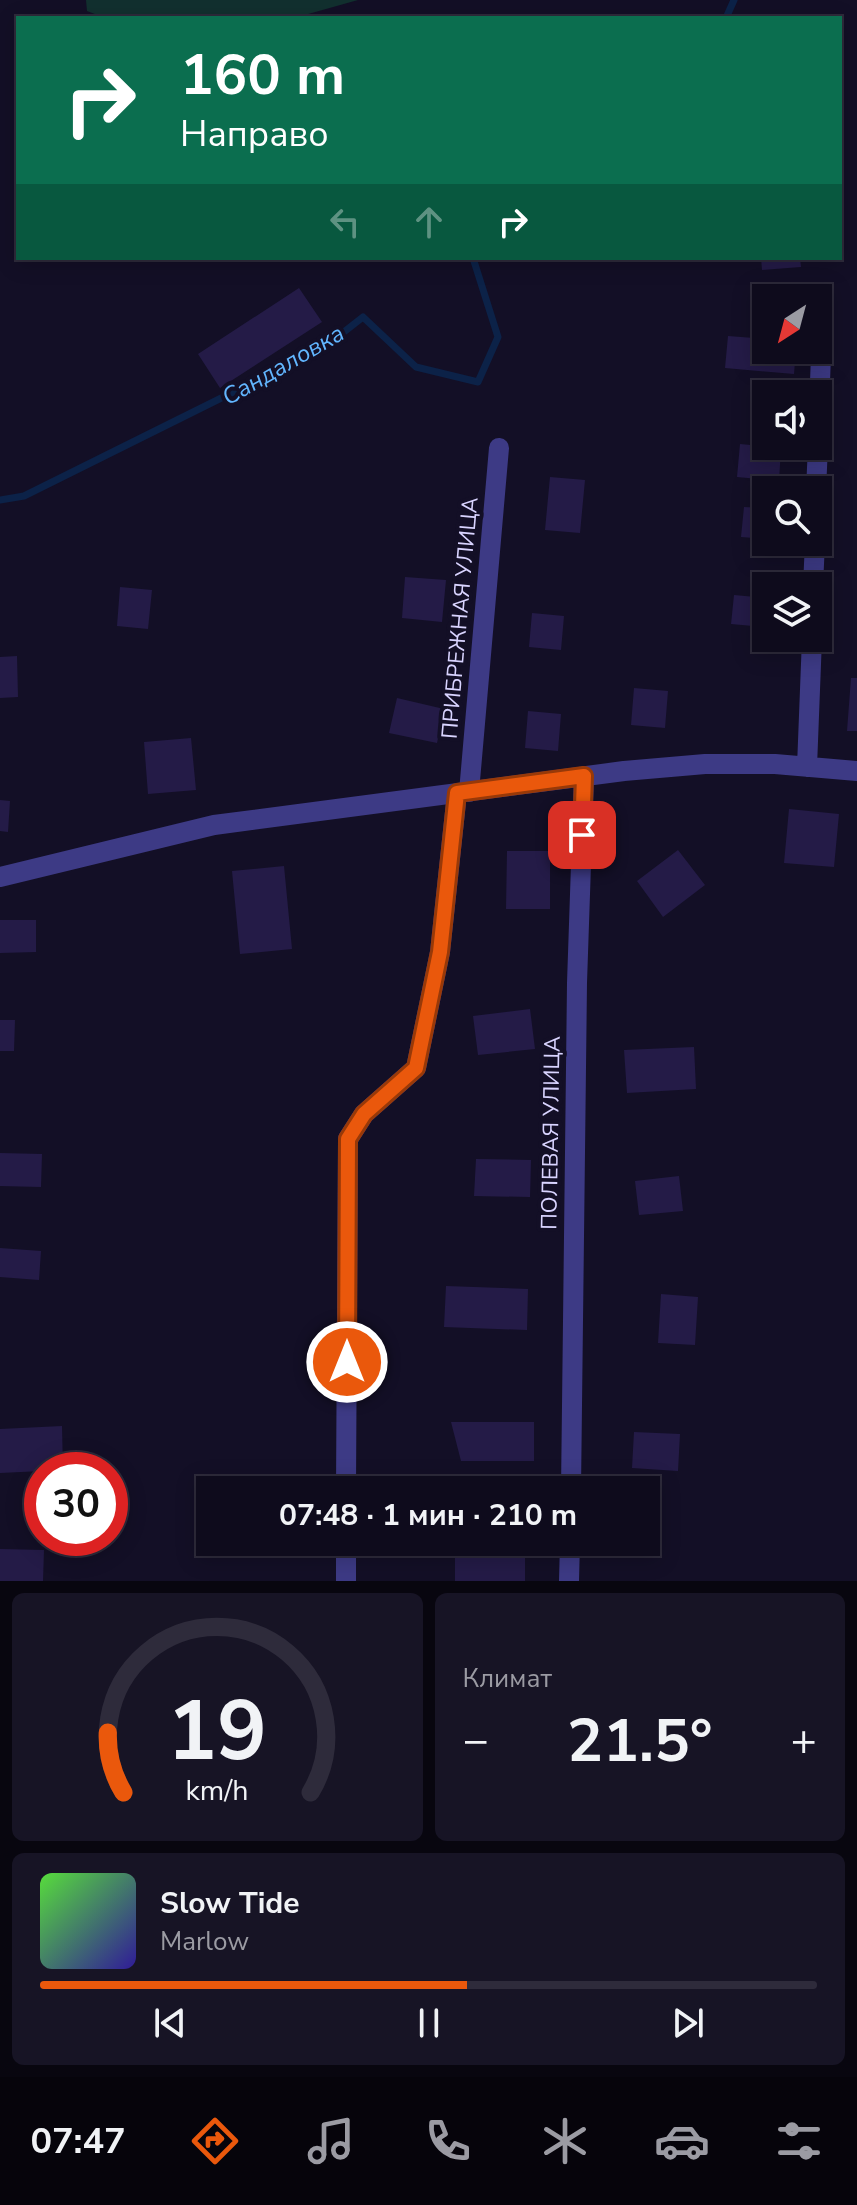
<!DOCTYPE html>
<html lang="ru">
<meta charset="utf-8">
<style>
:root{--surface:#0e0b1c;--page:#171425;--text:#f1f3f6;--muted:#9b9ba3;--line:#2e2b3b;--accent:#ea580c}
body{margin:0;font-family:"Nunito Sans",sans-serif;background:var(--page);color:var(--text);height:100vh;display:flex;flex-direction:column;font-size:30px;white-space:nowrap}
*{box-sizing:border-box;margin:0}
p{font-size:26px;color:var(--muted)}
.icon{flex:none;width:44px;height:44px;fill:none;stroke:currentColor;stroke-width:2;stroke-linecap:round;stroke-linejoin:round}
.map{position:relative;height:1581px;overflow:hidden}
.panel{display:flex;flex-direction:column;gap:12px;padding:12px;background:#08060f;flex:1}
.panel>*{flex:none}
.guide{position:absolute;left:16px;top:16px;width:826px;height:244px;border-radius:0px;box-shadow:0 4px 20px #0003,0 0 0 2px var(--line);background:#0b6e4f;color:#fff;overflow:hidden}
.needle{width:52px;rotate:216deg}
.tools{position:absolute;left:752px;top:284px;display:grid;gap:16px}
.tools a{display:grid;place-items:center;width:80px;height:80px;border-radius:0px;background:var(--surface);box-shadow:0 4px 20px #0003,0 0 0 2px var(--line);font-size:40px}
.speed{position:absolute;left:24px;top:1452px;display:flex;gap:16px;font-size:40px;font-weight:700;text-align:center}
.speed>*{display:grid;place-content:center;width:104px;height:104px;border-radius:50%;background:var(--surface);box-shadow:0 4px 20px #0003,0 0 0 2px var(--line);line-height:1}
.speed .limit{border:12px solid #d22;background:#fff;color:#111}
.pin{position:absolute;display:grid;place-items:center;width:68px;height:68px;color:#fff;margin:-34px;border-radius:16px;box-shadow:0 4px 12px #0006}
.me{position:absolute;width:88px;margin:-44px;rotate:0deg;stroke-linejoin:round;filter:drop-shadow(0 0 6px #0008)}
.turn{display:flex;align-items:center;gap:28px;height:168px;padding:0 32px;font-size:36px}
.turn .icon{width:104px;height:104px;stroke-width:2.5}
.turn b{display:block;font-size:56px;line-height:68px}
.lanes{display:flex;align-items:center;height:76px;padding:0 32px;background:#0003;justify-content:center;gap:40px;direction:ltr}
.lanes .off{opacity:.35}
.big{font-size:60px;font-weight:700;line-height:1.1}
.panel .widget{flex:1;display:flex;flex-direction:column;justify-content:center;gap:12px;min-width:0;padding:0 28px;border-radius:12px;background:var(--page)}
.panel .dial{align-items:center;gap:0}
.dial svg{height:208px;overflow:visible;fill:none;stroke:var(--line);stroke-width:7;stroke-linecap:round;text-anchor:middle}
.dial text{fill:var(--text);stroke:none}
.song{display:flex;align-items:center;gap:24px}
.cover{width:96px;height:96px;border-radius:12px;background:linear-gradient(135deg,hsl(110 70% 55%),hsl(250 70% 35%))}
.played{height:8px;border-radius:4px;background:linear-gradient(90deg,var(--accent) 55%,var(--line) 55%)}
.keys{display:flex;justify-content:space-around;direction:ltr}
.heat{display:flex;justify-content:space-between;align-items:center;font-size:44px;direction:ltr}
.panel .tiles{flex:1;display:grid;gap:12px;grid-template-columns:1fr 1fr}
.widget:last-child{grid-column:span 2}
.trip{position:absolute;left:196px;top:1476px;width:464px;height:80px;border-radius:0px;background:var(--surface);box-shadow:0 4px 20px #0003,0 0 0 2px var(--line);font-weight:700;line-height:80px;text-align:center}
.tabs{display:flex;height:128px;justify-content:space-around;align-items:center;background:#06040b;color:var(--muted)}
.tabs .icon{width:56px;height:56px}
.tabs .selected{color:var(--accent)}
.tabs b{font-size:36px;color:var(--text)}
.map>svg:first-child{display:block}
</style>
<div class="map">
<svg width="857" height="1581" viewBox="0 0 857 1581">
<rect width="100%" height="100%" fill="#130f26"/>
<path fill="#12302f" d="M86 0H358L294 18H105L87 11Z"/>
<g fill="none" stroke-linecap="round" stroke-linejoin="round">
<path stroke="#0c2248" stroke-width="7" d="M726 18 734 0
M0 500 24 496 326 346 363 317 416 367 478 382 498 337 473 258"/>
</g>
<path fill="#241b47" d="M761 258H800L801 267 762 270Z
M299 288 322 322 220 388 198 354Z
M728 336 766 339V350H796L794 374 725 368Z
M740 444 781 448 779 481 737 477Z
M550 477 585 480 580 533 545 530Z
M744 507 766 508V539L741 537Z
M405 577 446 580 442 622 402 618Z
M120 587 152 590 148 629 117 626Z
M734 595 766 598 765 627 731 624Z
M532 613 564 616 561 650 529 647Z
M17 656 18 697 0 698V657Z
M851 678H857V731H847Z
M634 688 668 691 665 728 631 725Z
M397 698 444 709 437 743 389 733Z
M528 711 561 714 558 751 525 748Z
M191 738 196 790 148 794 144 742Z
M0 800 10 801 8 832 0 831Z
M789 809 839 814 834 867 784 863Z
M678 850 705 885 663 917 637 881Z
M507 851H550V909H506Z
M284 866 292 949 240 954 232 871Z
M0 920H36V952L0 953Z
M530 1009 535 1049 478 1055 473 1016Z
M0 1020H15L14 1051H0Z
M694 1047 696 1089 627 1093 624 1050Z
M0 1153 42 1154 41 1187 0 1186Z
M476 1159 531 1160 530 1197 474 1196Z
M679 1176 683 1211 639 1215 635 1181Z
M0 1248 41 1251 39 1280 0 1277Z
M446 1286 528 1289 527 1330 444 1327Z
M661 1294 698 1297 695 1345 658 1343Z
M451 1422H534V1461H461Z
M62 1426 63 1470 0 1473V1429Z
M634 1432 680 1434 678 1471 632 1468Z
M0 1549 44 1550 43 1581H0Z
M455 1556H525V1581H455Z"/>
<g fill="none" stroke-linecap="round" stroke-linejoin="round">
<path stroke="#3d3a85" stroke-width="20" d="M818 436 821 355
M816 490 818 446
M813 586 815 542
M807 767 812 638
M469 792 499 448
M0 877 214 825 624 771 705 764H775L857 771
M346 1490 348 1139 364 1114 416 1068 440 952 457 793
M571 1490 577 983 584 776
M346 1581V1542
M569 1581 570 1542"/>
</g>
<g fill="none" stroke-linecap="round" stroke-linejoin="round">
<defs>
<path id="route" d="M347 1362 348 1139 364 1114 416 1068 440 952 457 793 584 776 582 835"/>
</defs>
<use href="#route" stroke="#983908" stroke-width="20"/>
<use href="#route" stroke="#ea580c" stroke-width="14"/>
</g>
<g text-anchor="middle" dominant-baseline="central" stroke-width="8" stroke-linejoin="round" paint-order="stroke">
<g font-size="22" fill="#d9d4ff" stroke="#130f26">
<text transform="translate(460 618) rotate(-85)">ПРИБРЕЖНАЯ УЛИЦА</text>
<text transform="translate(551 1133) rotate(-89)">ПОЛЕВАЯ УЛИЦА</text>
</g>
<g font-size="24" font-style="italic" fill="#62b6ff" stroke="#130f26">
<text transform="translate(283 365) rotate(-30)">Сандаловка</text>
</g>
</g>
</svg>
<div class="tools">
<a><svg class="needle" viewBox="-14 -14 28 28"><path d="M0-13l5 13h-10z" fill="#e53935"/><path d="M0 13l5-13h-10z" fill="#9b9ba3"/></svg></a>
<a><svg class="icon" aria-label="sound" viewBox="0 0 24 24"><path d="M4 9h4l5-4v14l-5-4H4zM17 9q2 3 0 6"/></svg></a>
<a><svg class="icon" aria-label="search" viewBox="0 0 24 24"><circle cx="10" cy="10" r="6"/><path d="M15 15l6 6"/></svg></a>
<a><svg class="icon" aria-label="layers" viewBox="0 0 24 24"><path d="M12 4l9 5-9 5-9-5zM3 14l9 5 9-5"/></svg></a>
</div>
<div class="speed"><div class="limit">30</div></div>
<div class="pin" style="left:582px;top:835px;background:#d93025"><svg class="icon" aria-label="arrive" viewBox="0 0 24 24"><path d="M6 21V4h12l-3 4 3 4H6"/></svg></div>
<svg class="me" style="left:347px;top:1362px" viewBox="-20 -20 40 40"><circle r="17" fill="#ea580c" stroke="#fff" stroke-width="3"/><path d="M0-11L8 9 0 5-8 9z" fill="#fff"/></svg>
<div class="trip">07:48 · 1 мин · 210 m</div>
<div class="guide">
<div class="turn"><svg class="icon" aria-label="right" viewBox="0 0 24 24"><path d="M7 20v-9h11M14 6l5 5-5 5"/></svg><div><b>160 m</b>Направо</div></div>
<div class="lanes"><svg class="icon off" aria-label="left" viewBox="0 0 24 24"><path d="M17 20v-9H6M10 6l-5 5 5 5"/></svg><svg class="icon off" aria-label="ahead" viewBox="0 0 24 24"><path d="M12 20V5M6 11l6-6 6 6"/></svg><svg class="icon" aria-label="right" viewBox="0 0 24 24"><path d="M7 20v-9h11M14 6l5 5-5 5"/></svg></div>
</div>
</div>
<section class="panel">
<div class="tiles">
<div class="widget dial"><svg viewBox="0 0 100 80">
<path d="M14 69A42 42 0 1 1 86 69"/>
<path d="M14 69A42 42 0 0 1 8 46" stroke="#ea580c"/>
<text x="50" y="56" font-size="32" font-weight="700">19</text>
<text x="50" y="72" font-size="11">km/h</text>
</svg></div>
<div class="widget"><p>Климат</p>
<div class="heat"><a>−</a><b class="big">21.5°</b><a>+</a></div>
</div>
<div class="widget">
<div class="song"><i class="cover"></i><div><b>Slow Tide</b><p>Marlow</p></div></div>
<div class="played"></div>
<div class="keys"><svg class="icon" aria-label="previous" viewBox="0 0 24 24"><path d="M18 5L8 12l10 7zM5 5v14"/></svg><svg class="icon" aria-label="pause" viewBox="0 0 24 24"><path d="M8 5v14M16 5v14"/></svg><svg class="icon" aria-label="next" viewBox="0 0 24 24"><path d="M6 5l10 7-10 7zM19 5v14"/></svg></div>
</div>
</div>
</section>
<nav class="tabs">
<b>07:47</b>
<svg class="icon selected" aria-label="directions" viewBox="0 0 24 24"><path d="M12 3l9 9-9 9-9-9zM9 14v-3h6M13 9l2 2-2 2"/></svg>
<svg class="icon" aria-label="music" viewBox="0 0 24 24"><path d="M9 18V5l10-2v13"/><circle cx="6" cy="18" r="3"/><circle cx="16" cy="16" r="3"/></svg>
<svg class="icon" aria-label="phone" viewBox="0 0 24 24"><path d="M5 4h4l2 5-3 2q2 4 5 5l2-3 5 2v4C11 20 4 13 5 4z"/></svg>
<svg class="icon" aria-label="climate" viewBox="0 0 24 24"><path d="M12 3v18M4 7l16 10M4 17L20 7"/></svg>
<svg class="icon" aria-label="car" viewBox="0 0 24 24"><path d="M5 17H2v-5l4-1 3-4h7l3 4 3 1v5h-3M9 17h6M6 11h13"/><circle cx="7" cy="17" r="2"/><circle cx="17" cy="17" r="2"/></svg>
<svg class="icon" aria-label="filters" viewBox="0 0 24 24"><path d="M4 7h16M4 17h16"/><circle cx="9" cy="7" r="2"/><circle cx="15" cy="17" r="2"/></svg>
</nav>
